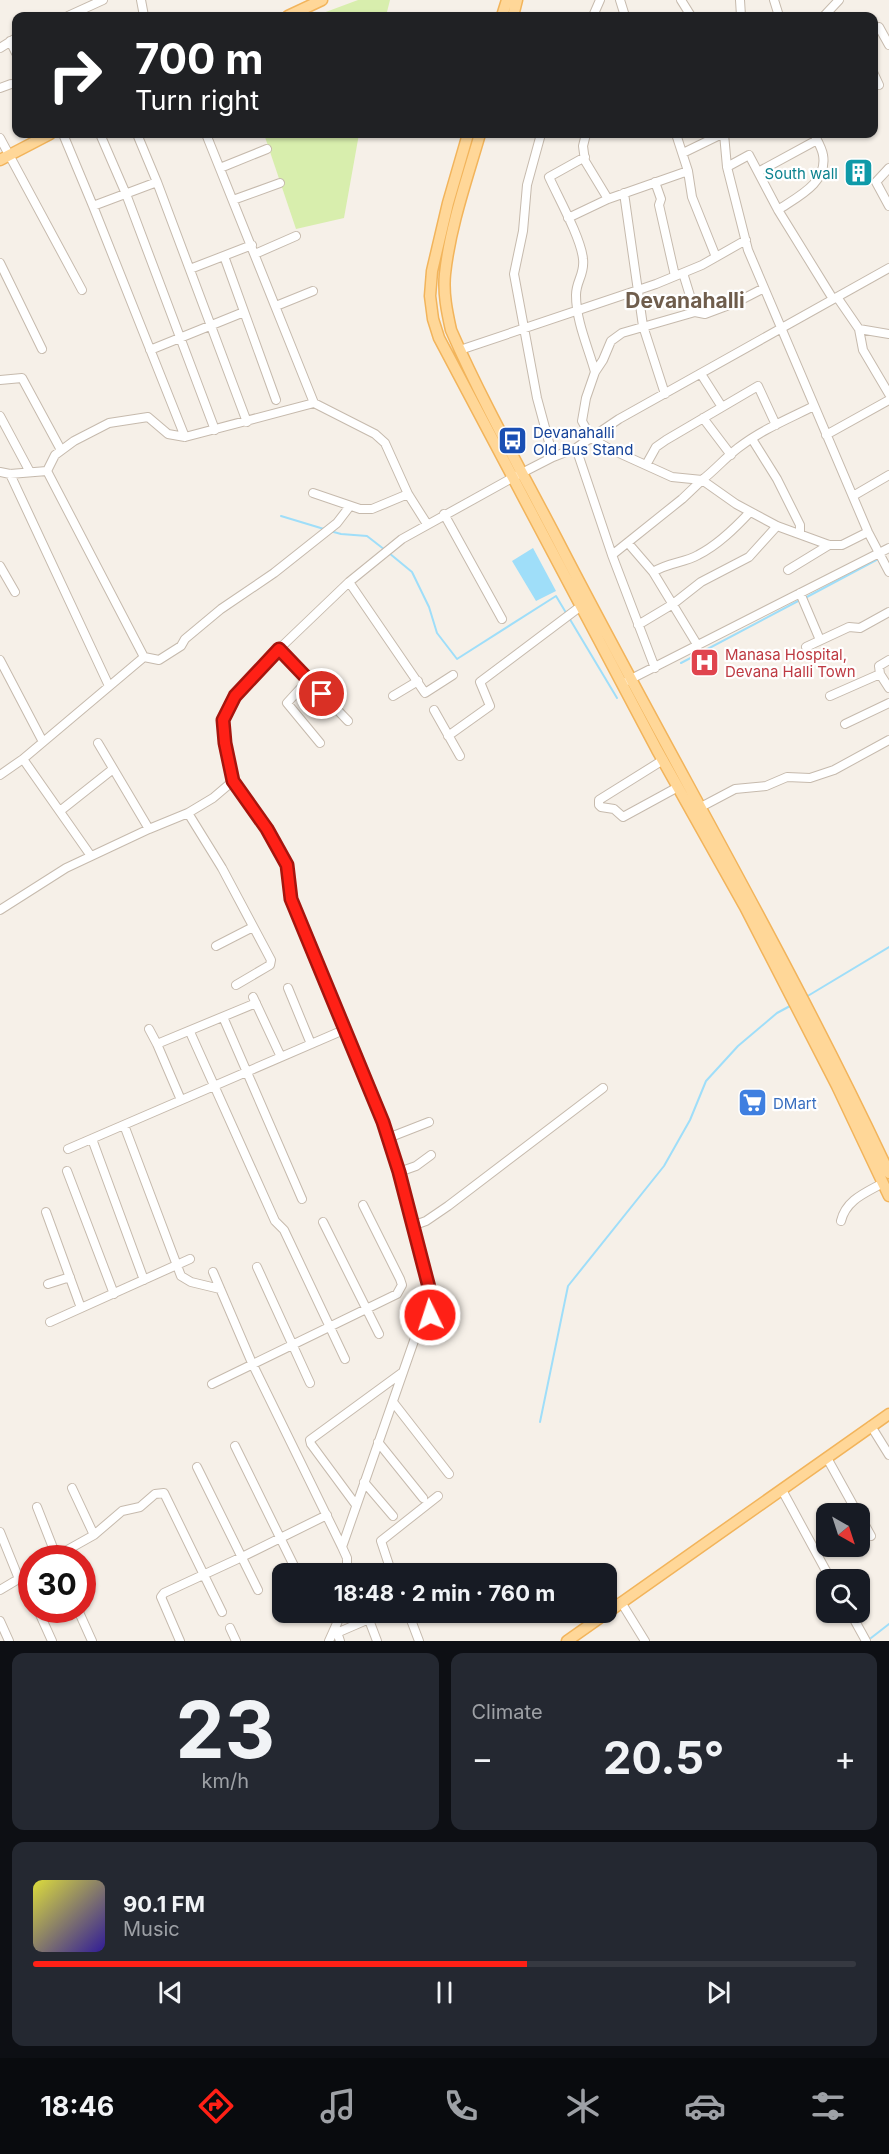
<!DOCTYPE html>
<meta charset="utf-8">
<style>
:root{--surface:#171b24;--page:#242831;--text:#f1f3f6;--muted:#9ea1a6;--line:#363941;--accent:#ff2016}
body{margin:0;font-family:Inter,sans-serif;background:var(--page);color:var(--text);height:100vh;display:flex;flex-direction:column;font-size:22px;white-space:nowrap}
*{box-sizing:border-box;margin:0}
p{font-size:20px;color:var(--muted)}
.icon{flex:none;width:33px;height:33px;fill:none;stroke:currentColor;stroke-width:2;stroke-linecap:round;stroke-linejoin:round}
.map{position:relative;height:1641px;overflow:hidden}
.panel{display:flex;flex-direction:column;gap:12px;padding:12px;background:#0d0f14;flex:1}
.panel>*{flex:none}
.banner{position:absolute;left:12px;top:12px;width:866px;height:126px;border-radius:12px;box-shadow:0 2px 4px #0004;background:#202124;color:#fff;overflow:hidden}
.needle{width:39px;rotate:141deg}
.fabs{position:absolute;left:816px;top:1503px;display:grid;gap:12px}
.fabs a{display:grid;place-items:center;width:54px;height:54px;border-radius:12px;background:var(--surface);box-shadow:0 2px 4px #0004;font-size:30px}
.speed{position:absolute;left:18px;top:1545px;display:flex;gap:12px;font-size:30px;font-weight:700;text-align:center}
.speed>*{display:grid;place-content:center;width:78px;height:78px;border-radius:50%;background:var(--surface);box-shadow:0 2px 4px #0004;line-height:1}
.speed .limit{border:9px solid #d22;background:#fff;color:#111}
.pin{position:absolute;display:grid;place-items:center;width:51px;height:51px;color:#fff;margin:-26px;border:3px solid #fff;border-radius:50%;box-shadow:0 2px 6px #0007}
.me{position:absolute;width:66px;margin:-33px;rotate:356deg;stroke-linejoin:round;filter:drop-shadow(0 0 4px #0008)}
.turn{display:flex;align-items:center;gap:21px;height:126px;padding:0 24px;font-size:27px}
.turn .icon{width:78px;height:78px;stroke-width:2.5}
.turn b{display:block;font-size:42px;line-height:51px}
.big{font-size:45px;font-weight:700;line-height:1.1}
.panel .card{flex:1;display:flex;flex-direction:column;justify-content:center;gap:9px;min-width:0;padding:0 21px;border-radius:12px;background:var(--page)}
.panel .dial{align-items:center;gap:0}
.dial b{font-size:78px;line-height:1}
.song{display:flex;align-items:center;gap:18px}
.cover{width:72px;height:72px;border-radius:9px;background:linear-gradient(135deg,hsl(60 70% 55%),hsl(250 70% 35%))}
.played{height:6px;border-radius:3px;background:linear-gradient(90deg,var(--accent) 60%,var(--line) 60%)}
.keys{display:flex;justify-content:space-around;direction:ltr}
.heat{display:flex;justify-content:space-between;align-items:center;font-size:33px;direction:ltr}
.panel .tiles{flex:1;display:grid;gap:12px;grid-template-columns:1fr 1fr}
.card:last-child{grid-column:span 2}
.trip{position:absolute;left:272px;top:1563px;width:345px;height:60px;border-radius:12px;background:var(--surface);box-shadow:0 2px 4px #0004;font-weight:700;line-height:60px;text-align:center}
.dock{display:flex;height:96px;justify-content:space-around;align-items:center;background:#090b0e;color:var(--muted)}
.dock .icon{width:42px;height:42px}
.dock .current{color:var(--accent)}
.dock b{font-size:27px;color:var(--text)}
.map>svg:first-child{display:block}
</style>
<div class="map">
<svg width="889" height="1641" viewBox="0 0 889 1641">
<rect width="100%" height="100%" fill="#f6f0e8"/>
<path fill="#d8eead" d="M358 0H390L386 16H315Z
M264 134H359L344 218 296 229Z"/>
<path fill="#9fdef9" d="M533 548 556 591 536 601 512 561Z"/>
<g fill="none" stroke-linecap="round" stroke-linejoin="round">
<path stroke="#9fdef9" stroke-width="2" d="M281 516 324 529
M330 531 341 534 367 536 385 550
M389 553 412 572 429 607 437 633 457 659 556 596 617 698
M805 598 880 558
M681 663 800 600
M806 997 889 947
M540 1422 568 1286 664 1166 690 1120 706 1081 738 1046 777 1013 790 1006
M871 1638 889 1624"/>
<defs>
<path id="minor" d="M141 0 144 16
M620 0 625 16
M681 0 691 16
M740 0 741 16
M774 0 779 16
M68 16 103 0
M593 16 600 0
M824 16 839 0
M873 29 879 27 889 45
M10 41 16 53
M0 48 16 38
M873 72 879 85
M0 88 11 84
M63 134 93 206 185 437
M100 134 126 194 215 430
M137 134 157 182 247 422
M206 134 314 403
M541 134 527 185 523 231 514 274 537 398 553 457
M586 134 583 146 585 161 608 199
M724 134 727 167 748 250 868 532 889 572
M0 138 82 290
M683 153 722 134
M585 157 549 177C558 197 581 238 583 259 585 274 576 281 576 295 576 321 588 347 595 372
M727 167 749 155 778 210 833 299
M220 168 267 149
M889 168 876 182 889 206
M688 171 692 197 716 257
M758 172 817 140
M655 182 661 199 659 205 675 276
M624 193 643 326 665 394
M233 200 280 183
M93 206 157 182
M778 210C797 197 828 183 823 155 822 148 817 140 814 134
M568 218 608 199 688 171 676 134
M255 254 296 236
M224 256 276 400
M0 263 42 349
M190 269 252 245
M683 273 695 312
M764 288 737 302 705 314 695 312 622 333 611 341 603 360 595 372 586 398 582 421 591 438 608 448 672 477 702 480C715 470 725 458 738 448 761 430 788 419 814 406
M837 297 859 329 889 334
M276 306 313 291
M859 329 863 350 889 394
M150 350 244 312
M460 350 656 284 702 265 746 240
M701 374 722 407
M0 380 22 378 61 450
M0 416 30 472
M703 418 731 455
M826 435 889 400
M752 439 777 479 800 525V534
M576 448 612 555 655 668
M646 465 656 447 666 440 758 386 776 425
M47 471 144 657
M0 472 10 474 47 471 55 455 74 441 109 423 148 417 168 434 185 437 314 403 375 434 385 443 408 494 427 524
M10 474 109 686
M313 493 360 509H372L408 494
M853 496 889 475
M444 514 502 619
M628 543 653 572 698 646
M612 555 682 499 702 480 736 504 777 526 829 545H842L868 532
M0 566 15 592
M788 570 829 545
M653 572C669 562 684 563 698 555 718 545 735 528 750 512
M349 582 425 693 453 675
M800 593 820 640
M638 625 673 604 701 582 749 557 777 526
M806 647 849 627 860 628 889 612
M279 649 348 721
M0 660 43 742
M880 674 889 688
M308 680 287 703 320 743
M627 681 889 548
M393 696 418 681
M830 696 880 674 879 666 889 660
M434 710 460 756
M845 724 889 703
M448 736 490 706 480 682 581 606
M98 743 149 829
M23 759 91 856
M663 760 599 800V805L601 807 614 809 623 817 678 787
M0 775 23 759 144 657 159 660 181 646 185 639 221 609 274 573 337 523 350 506
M233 781 267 829 287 865 291 899 316 957 383 1122 399 1172 432 1299 430 1315 416 1335 342 1547
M699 808 735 789 766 786 787 777 810 778 834 770 889 740
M60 811 113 769
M188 813 222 868 271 960 270 965 236 985
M0 910 66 868 149 829 188 813 213 798 233 781 225 743 223 720 235 696 279 649 349 582 402 539 512 478 553 457 576 448 619 419 889 268
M216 946 253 927
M288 988 311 1044
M253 997 281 1057
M223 1017 302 1199
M149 1029 157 1044 256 1003
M190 1032 275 1221 284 1230 345 1359
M157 1044 181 1100
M124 1125 181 1276 191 1282 220 1289
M388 1138 429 1122
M92 1139 144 1280
M68 1149 346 1029
M67 1171 114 1294
M399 1172 416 1166 431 1155
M46 1212 81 1308
M841 1221C846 1200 865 1193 883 1183
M323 1222 379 1334
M412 1226 426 1221 448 1206 603 1088
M257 1267 310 1383
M213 1272 252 1363 342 1547 347 1558V1574
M48 1284 70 1277
M50 1322 190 1259
M212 1384 397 1294 402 1285 400 1279 363 1205
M393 1402 449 1474
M871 1426 889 1455
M378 1442 423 1498
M235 1446 297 1572
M827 1458 858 1514
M197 1467 258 1590
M364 1482 393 1516
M72 1488 94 1535
M782 1490 831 1580
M356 1505 311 1444 310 1440 403 1372
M37 1507 57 1558
M860 1516 871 1536
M0 1532 19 1579
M53 1558 94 1535 122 1511 140 1507 155 1494 164 1493 222 1612
M392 1574 381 1541 438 1496
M23 1576 32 1594
M0 1590 32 1571
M621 1602 645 1641
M38 1610 52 1641
M78 1610 92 1641
M366 1612 377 1641
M408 1612 419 1641
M850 1612 866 1641
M0 1621 9 1641
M230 1628 236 1641
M180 1641 161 1597 164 1593 242 1557 327 1515
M329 1641 342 1612
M340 1641 338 1635 339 1632 369 1619"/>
<path id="major" d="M288 16 322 0
M502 16 507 0
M513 16 517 0
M468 134 448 203 432 271 430 296 433 319 439 338 657 750 745 907 837 1086 889 1196
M480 134C467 179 450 227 445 274 443 293 447 312 451 330 482 401 521 470 557 539 666 751 788 957 889 1173
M0 160 50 134
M567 1641 889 1414"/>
</defs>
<use href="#minor" stroke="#c6baad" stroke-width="10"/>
<use href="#major" stroke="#f2b45b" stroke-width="13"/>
<use href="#minor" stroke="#fff" stroke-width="8"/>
<use href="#major" stroke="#ffd798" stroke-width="10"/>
</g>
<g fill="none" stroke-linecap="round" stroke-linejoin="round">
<defs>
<path id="route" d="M322 694 279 649 235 696 223 720 225 743 233 781 267 829 287 865 291 899 383 1122 399 1172 432 1299 430 1315"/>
</defs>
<use href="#route" stroke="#a6150e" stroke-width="15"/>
<use href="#route" stroke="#ff2016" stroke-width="10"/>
</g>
<defs>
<symbol id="building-square" viewBox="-11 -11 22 22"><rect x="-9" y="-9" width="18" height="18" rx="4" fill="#0f9aa8" stroke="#fff"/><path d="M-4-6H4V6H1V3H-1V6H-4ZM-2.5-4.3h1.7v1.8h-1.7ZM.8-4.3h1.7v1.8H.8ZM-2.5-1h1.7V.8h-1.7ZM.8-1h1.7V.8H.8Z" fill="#fff"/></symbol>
<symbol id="bus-square" viewBox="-11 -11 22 22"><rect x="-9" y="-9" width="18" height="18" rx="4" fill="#1a4fb4" stroke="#fff"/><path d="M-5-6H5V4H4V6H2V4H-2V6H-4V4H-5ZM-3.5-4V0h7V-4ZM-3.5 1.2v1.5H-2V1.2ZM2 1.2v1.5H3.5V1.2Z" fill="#fff"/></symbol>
<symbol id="hospital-square" viewBox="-11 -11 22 22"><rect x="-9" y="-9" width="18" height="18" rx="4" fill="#e0444e" stroke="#fff"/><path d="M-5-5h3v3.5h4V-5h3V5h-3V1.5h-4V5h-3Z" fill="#fff"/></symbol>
<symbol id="supermarket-square" viewBox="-11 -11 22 22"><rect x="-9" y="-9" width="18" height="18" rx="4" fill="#3f7fe0" stroke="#fff"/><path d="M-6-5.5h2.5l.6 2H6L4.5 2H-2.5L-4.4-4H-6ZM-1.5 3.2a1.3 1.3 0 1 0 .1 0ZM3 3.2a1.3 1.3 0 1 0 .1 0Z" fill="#fff"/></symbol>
</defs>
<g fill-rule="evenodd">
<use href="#building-square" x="842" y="156" width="33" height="33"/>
<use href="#bus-square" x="496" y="424" width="33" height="33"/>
<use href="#hospital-square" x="688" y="646" width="33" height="33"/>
<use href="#supermarket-square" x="736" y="1086" width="33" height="33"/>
</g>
<g text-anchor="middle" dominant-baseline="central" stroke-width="4.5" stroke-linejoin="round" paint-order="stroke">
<g font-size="15" fill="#0d838f" stroke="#fff" text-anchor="end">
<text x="838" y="173">South wall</text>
</g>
<g font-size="15" fill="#164399" stroke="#fff" text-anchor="start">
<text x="533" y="432">Devanahalli<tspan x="533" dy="17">Old Bus Stand</tspan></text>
</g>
<g font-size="15" fill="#be3a42" stroke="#fff" text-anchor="start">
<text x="725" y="654">Manasa Hospital,<tspan x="725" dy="17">Devana Halli Town</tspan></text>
</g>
<g font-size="15" fill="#366cbe" stroke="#fff" text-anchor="start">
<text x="773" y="1103">DMart</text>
</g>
<g font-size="21" font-weight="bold" fill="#6f5d4c" stroke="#fff">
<text x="685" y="300">Devanahalli</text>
</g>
</g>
</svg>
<div class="fabs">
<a><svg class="needle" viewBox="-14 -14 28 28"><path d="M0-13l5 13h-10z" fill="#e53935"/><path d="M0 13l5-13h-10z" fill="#9ea1a6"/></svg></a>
<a><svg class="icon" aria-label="search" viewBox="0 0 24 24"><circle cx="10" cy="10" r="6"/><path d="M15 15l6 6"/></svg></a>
</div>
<div class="speed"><div class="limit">30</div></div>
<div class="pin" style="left:322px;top:694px;background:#d93025"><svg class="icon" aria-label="arrive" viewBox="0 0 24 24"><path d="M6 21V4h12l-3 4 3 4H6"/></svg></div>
<svg class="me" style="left:430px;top:1315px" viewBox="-20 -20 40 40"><circle r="17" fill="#ff2016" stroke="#fff" stroke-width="3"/><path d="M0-11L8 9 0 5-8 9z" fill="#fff"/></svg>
<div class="trip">18:48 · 2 min · 760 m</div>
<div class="banner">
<div class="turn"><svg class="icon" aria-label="right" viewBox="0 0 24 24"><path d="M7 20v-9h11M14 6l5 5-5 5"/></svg><div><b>700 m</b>Turn right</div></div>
</div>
</div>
<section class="panel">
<div class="tiles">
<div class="card dial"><b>23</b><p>km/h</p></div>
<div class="card"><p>Climate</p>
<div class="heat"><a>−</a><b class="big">20.5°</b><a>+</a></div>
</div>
<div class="card">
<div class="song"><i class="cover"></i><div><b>90.1 FM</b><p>Music</p></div></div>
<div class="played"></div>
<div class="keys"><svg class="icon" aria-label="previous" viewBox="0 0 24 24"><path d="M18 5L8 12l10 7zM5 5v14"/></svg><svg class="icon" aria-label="pause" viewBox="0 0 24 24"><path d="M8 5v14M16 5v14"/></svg><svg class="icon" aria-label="next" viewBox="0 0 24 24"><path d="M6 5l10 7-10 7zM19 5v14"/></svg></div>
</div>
</div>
</section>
<nav class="dock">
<b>18:46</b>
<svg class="icon current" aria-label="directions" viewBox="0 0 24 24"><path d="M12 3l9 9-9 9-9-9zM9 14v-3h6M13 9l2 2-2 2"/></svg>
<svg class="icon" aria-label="music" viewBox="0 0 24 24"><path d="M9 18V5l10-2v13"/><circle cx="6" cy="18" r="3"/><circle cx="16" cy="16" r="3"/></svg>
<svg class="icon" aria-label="phone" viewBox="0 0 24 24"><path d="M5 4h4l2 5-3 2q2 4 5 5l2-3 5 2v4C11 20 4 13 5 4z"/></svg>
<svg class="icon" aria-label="climate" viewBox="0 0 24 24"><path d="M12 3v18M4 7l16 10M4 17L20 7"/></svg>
<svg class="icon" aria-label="car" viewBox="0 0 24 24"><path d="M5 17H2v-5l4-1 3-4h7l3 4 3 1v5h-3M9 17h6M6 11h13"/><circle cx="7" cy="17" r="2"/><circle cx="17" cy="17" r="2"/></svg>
<svg class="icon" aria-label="filters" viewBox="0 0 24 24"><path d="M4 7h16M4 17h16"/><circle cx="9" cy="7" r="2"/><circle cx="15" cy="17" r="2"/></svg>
</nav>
